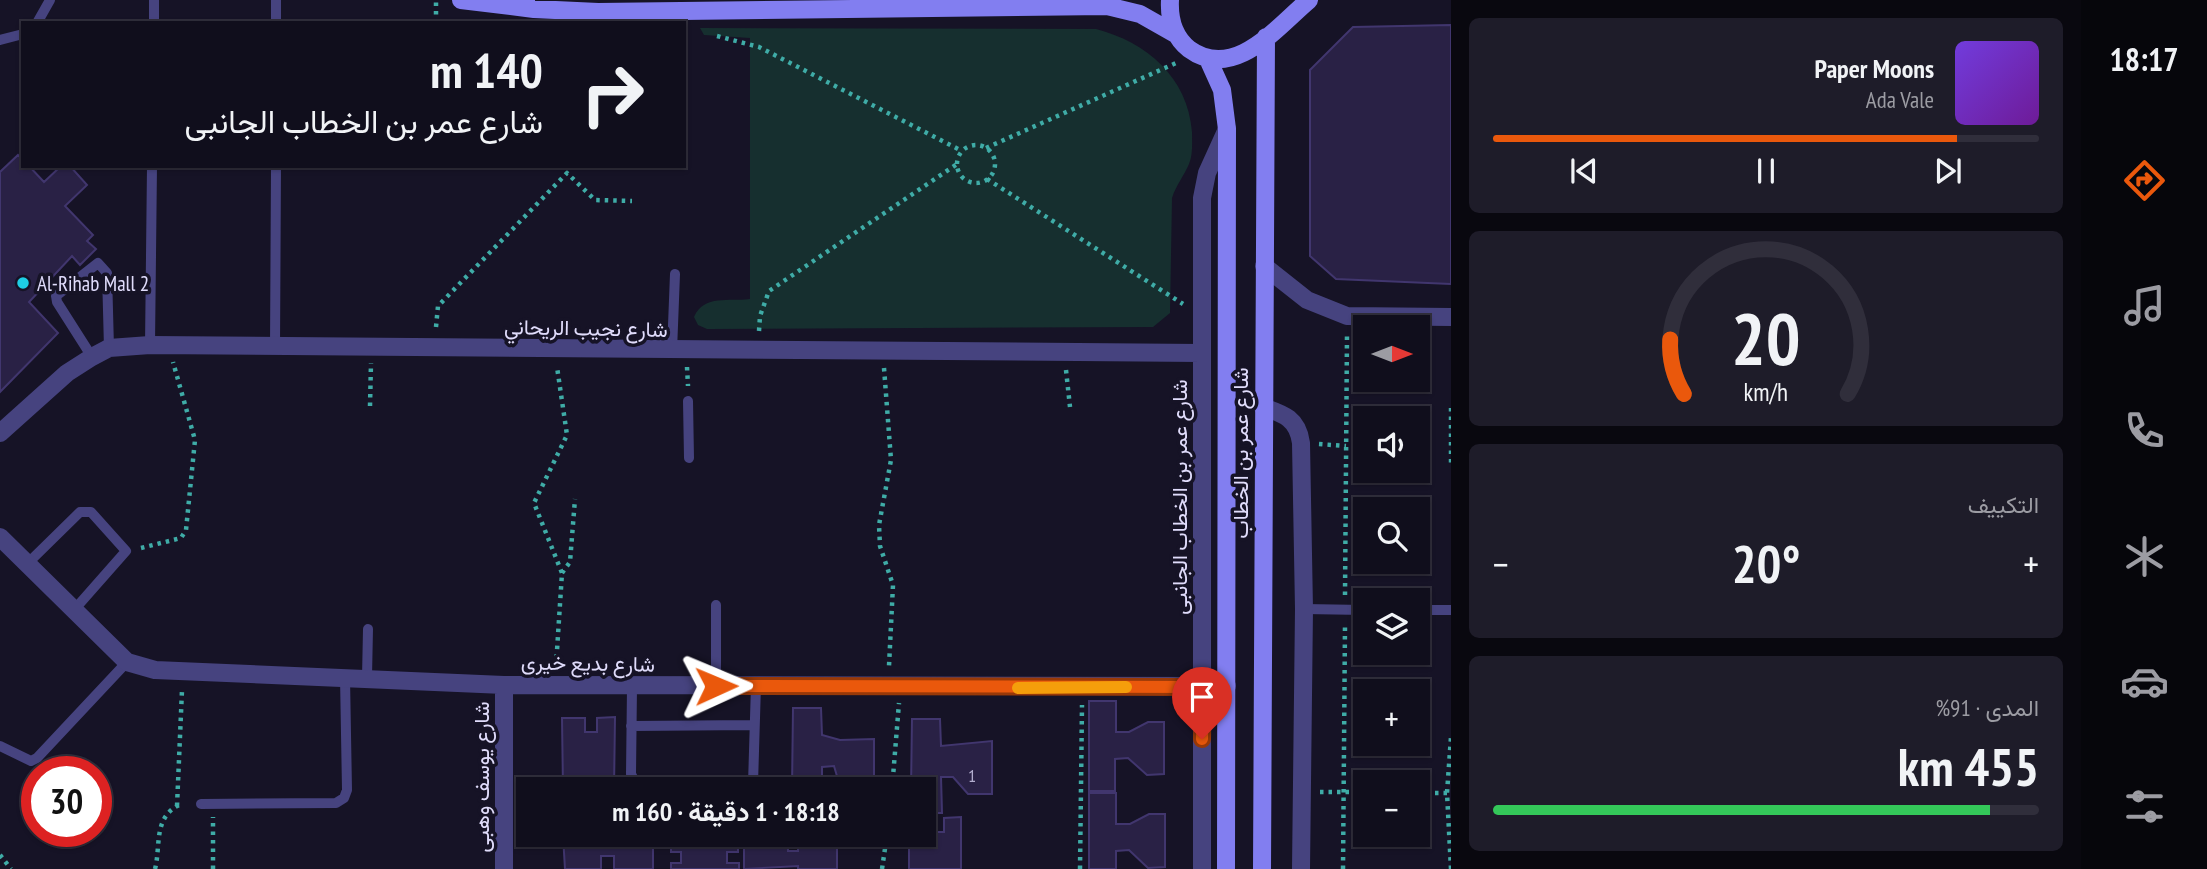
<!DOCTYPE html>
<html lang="ar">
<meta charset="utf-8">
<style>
:root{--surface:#100e1c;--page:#1e1c29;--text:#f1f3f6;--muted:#9c9ca3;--line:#302e3b;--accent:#ea580c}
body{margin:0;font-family:"PT Sans Narrow",Vazirmatn,sans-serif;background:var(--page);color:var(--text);direction:rtl;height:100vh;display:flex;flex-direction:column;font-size:26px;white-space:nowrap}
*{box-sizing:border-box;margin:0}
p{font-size:23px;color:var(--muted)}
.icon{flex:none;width:38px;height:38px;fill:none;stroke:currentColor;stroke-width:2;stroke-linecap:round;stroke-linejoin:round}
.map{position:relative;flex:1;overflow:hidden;direction:ltr}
.panel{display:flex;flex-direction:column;gap:18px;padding:18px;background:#09080f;width:630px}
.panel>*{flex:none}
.top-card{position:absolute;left:21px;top:21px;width:665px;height:147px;border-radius:0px;box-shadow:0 2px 5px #0004,0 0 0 2px var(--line);direction:rtl;background:#100e1c;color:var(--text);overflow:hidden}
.needle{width:46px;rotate:90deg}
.fabs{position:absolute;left:1353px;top:315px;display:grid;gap:14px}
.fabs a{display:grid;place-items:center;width:77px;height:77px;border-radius:0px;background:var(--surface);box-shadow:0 2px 5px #0004,0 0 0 2px var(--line);font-size:35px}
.speed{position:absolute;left:21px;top:756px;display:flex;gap:14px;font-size:35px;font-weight:700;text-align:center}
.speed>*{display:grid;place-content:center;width:91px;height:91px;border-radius:50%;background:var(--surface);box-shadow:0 2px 5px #0004,0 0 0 2px var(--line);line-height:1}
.speed .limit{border:10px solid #d22;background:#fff;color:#111}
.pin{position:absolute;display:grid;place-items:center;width:60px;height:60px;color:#fff;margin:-72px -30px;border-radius:50% 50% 50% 0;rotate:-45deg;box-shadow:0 0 7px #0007}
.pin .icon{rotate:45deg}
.me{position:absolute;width:77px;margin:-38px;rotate:89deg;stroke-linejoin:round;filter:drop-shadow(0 0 5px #0008)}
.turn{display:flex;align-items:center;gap:24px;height:147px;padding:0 28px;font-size:32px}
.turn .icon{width:91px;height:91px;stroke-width:2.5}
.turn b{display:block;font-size:49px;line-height:60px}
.big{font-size:52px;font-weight:700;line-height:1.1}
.panel .card{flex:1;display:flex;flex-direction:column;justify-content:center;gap:10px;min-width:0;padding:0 24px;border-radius:10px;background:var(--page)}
.panel .dial{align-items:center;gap:0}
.dial svg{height:182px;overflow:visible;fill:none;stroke:var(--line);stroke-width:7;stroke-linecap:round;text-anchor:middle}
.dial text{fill:var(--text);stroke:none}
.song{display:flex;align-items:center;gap:21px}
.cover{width:84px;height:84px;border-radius:10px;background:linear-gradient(135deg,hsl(260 70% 55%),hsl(280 70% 35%))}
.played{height:7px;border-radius:4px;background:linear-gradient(90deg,var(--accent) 85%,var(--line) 85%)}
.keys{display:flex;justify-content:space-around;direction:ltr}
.heat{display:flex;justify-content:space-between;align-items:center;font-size:38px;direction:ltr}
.charge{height:10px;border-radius:5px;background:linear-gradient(90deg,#34c759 91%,var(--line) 0)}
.trip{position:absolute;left:516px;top:777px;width:420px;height:70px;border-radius:0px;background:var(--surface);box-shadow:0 2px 5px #0004,0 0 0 2px var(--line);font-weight:700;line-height:70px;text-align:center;direction:rtl}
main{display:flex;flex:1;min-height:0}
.tab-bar{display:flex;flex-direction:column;width:126px;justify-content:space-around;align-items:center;background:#06060b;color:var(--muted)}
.tab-bar .icon{width:49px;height:49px}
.tab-bar .on{color:var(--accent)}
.tab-bar b{font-size:32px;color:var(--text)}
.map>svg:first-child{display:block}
</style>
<main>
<nav class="tab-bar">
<b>18:17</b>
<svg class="icon on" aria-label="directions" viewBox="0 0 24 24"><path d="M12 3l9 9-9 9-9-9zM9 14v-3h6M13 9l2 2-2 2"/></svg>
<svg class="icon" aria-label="music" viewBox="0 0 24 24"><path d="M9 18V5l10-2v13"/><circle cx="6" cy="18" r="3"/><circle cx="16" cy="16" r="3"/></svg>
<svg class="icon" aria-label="phone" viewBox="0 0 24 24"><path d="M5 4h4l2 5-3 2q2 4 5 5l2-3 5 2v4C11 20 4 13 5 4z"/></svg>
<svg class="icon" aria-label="climate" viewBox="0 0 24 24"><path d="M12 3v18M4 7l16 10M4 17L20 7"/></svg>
<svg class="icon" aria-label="car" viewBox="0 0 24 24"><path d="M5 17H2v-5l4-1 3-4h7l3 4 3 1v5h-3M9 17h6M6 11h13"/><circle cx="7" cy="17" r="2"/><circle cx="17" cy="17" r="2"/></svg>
<svg class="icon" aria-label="filters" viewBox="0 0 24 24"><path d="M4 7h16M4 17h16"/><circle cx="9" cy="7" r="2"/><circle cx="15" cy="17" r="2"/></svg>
</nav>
<section class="panel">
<div class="card">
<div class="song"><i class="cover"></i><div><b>Paper Moons</b><p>Ada Vale</p></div></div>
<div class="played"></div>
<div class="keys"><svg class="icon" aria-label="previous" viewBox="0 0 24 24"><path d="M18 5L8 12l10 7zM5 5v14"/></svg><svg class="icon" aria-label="pause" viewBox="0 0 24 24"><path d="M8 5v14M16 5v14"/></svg><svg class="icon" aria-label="next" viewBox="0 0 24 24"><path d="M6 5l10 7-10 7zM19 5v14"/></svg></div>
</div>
<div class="card dial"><svg viewBox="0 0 100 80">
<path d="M14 69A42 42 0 1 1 86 69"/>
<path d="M14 69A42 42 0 0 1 8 45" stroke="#ea580c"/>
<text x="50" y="56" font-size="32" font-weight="700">20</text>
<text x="50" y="72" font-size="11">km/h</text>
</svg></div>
<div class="card"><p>التكييف</p>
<div class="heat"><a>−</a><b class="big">20°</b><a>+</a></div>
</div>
<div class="card"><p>المدى · 91%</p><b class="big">455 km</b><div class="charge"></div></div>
</section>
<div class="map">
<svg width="1451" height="869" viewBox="0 0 1451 869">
<rect width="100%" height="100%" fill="#161326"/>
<path fill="#162f2f" d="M700 28 1096 29C1146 42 1188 77 1192 132 1192 142 1193 155 1189 164 1184 176 1176 185 1172 198L1170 313 1153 327 707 329 698 325 694 317C704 294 729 302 750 299V38L704 35Z"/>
<path fill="#292145" stroke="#41366e" stroke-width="2" d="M1451 25V284L1336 279 1310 256V70L1353 27Z
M18 155 23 160V166H29L44 182 61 166H70L87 185 65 206 93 235 87 241 96 249 80 265 72 256 29 302 58 333 0 392V172Z
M1089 701H1116V732H1129L1148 722H1164V774L1147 775 1128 758 1115 759V791H1089Z
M793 708H821L822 735 840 740 874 739V783H839L834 766 822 767V789H792Z
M615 717 614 789H596V778H583V789H563L562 718H585V732H597V718Z
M912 719H940L941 746 992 741V794H968L953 777H941L942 813H924V789H911Z
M1089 793H1116V824H1130L1149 814H1165V867L1148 868 1129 850 1116 851V869H1089Z
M961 817V869H909V835H924V819L932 818V832H944V818Z
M563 835H601V842H614V835H653V869H614V856H601V869H565Z
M671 835H696V845H713V835H738V852H727V863H739V869H671V863H681V852H671Z
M744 835H788V851H798V835H833L837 847V869H798V866L744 869Z"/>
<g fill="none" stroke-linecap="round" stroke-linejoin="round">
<path stroke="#3faca7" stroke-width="4.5" stroke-dasharray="3.5 5" stroke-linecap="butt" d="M436 23V0
M717 36 759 47 962 151
M957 164a19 19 0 1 1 38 0a19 19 0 1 1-38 0Z
M986 148 1176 63
M987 179 1183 304
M436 327 438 306 567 173 595 200 632 201
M759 331 760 316 769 291 957 164
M687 367 688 386
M884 368 891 460 879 525 880 546 893 585 889 666
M1066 370 1070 407
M370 406 371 363
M1451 408V463
M1319 444 1346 446
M141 548 181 538 186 530 195 440 173 362
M562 573 570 562 575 499
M1345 595 1347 334
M556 666 562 573 534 503 567 435 557 367
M892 789 899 703
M1320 792H1365
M1418 793H1451
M177 806 182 690
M0 855 11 869
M155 869C161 846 153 818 179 805
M213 869V817
M882 869 887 835
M1080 869 1082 705
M1343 869 1345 625
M1451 869 1447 793 1451 737"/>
<path stroke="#46437f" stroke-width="10" d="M154 0V23
M37 23 50 0
M276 23V0
M0 40 23 34
M150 345 152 166
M275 347 276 166
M672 351 675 274
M92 357 57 302 56 296 98 263 107 273 109 348
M688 401 689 458
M27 564 80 512H91L126 551 74 610
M716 605V686
M1304 609 1365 610
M1418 610H1451
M367 677 368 629
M632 687 631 774 637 786 646 788 748 787 753 784 756 685
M631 726 754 725
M0 746 31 761 37 758 127 662
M201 804 336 803 344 798 347 790 345 677"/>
<path stroke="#46437f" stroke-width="18" d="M1264 266 1307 300 1347 316 1451 317
M1263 407C1284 414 1298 419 1301 443L1304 609 1301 869
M0 433 67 373 92 357 109 348 150 345 1201 353
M0 537 127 662 155 670 504 685 1227 686
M504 869V685
M1202 869V198L1207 173 1227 129"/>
<path stroke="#827ef0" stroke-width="18" d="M461 0 534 9 598 12 1107 6 1140 14 1177 35
M1170 0C1169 19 1174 37 1189 49 1234 82 1277 27 1309 0
M1208 59 1222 90 1227 129 1226 869
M1262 869 1266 37"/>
</g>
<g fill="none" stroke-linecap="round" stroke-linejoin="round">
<defs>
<path id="route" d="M716 686 1203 687 1202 739"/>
</defs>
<use href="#route" stroke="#983908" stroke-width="18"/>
<use href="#route" stroke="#ea580c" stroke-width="12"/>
<path stroke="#f59e0b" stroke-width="12" d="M1018 688 1126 687"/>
</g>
<circle fill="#1ecee4" stroke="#161326" stroke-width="2.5" cx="23" cy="283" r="7"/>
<g text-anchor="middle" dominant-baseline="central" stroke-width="7" stroke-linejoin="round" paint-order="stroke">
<g font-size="18" fill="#b2adce">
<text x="972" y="775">1</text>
</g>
<g font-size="21" fill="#e0dcfb" stroke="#161326" text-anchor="start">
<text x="37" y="283">Al-Rihab Mall 2</text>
</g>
<g font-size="21" fill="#e0dcfb" stroke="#161326">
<text transform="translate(586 328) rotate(1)">شارع نجيب الريحاني</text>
<text transform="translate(1240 453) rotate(-90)">شارع عمر بن الخطاب</text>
<text transform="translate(1179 497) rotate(-90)">شارع عمر بن الخطاب الجانبى</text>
<text transform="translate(588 663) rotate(1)">شارع بديع خيرى</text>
<text transform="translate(481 777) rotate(-90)">شارع يوسف وهبى</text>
</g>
</g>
</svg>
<div class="fabs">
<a><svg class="needle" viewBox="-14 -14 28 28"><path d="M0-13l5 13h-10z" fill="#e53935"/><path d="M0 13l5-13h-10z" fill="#9c9ca3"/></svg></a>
<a><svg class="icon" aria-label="sound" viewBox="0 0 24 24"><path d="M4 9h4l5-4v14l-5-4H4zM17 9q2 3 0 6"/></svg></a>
<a><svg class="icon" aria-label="search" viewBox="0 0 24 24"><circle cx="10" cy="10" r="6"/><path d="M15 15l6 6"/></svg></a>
<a><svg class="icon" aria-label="layers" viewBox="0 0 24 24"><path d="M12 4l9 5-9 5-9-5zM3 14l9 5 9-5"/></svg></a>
<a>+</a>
<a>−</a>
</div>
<div class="speed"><div class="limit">30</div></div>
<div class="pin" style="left:1202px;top:739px;background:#d93025"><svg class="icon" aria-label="arrive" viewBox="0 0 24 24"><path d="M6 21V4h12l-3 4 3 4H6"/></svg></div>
<svg class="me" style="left:716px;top:686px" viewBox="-20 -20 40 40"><path d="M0-17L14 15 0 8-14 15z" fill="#ea580c" stroke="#fff" stroke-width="4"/></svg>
<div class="trip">18:18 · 1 دقيقة · 160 m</div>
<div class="top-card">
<div class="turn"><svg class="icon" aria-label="right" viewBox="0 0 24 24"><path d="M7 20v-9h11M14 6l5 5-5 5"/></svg><div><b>140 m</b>شارع عمر بن الخطاب الجانبى</div></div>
</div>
</div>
</main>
